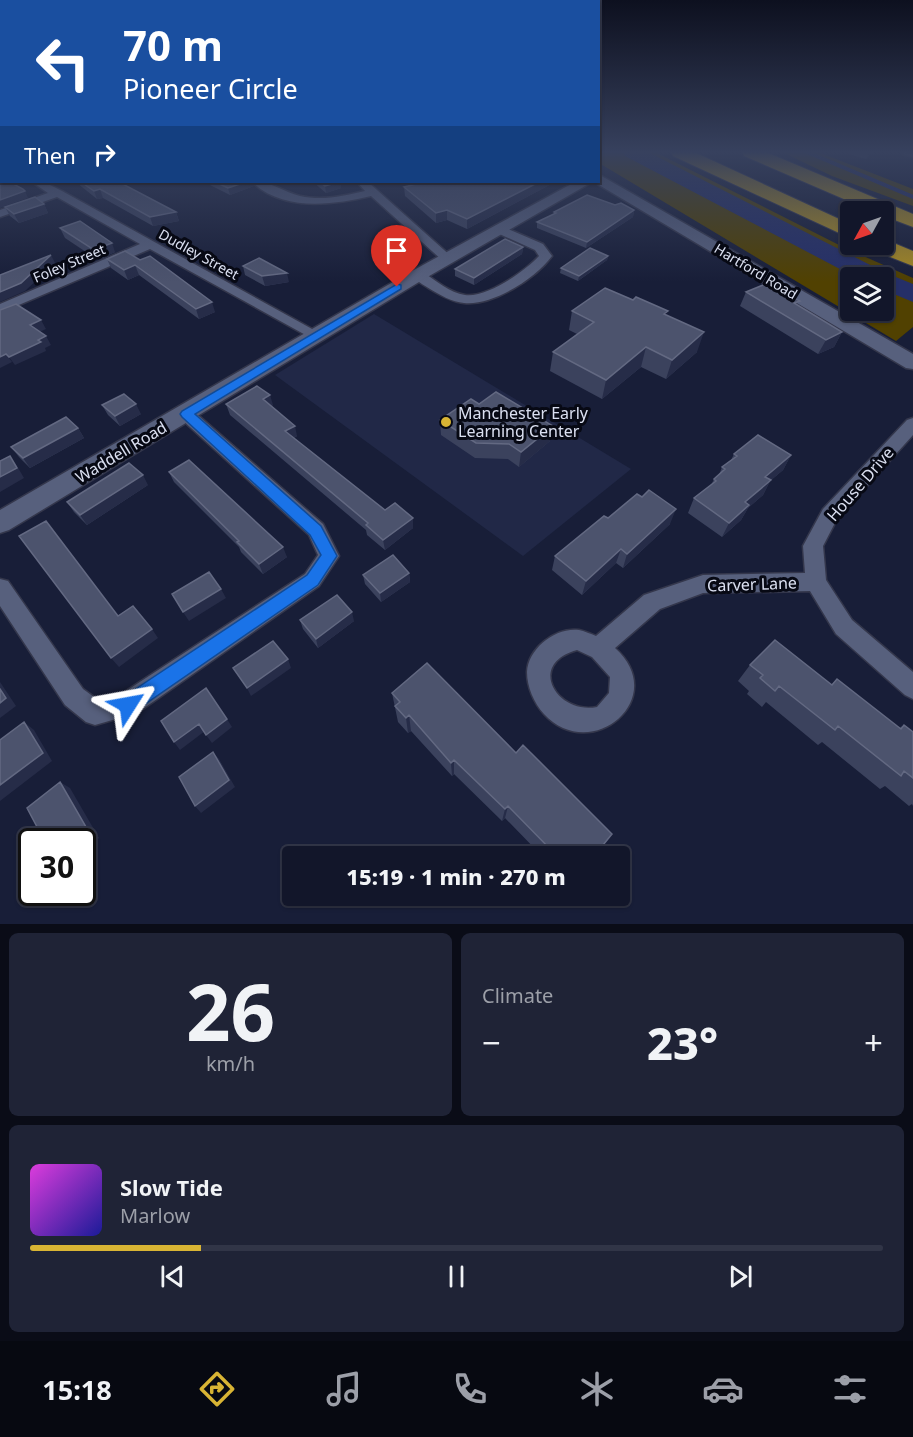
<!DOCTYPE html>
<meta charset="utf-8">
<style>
:root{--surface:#12162a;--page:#1f2336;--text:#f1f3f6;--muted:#9c9fa8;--line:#313547;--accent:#d8b434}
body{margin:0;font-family:"Noto Sans",sans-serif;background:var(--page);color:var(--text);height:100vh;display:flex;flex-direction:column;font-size:22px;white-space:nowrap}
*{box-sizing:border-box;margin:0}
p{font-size:20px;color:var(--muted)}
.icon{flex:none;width:33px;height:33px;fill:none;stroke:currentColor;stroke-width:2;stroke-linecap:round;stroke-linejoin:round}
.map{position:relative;height:924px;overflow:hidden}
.panel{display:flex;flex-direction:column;gap:9px;padding:9px;background:#0a0c17;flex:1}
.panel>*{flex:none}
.top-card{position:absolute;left:0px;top:0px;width:600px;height:183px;box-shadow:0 2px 4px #0004,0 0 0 2px var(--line);background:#1a4fa0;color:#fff;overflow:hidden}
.needle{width:39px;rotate:230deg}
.buttons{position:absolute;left:840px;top:201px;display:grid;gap:12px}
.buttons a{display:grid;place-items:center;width:54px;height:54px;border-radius:6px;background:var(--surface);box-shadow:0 2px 4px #0004,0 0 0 2px var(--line);font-size:30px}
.speed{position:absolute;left:18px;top:828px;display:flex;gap:12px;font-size:30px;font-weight:700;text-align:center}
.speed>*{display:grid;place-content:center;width:78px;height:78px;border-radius:50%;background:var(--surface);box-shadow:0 2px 4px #0004,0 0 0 2px var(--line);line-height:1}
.speed .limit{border:3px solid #111;border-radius:9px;background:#fff;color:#111}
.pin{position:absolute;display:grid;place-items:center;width:51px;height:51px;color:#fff;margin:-62px -26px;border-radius:50% 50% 50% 0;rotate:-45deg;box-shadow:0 0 6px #0007}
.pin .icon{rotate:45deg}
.me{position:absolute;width:66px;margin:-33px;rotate:56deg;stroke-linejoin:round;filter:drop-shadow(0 0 4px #0008)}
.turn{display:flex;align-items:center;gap:21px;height:126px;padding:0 24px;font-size:27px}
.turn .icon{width:78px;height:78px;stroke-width:2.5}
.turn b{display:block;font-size:42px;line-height:51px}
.then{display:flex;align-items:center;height:57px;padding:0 24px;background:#0003;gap:12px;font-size:22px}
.big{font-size:45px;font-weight:800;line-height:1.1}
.panel .tile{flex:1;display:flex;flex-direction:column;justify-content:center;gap:9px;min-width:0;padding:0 21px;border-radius:9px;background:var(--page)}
.panel .dial{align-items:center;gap:0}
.dial b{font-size:78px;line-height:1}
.song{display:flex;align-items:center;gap:18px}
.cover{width:72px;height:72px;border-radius:9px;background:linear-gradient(135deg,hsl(300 70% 55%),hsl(240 70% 35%))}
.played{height:6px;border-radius:3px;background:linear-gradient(90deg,var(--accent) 20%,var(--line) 20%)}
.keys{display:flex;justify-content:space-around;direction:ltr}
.heat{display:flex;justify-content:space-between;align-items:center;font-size:33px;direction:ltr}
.panel .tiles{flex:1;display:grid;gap:9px;grid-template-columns:1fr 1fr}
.tile:last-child{grid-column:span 2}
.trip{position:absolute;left:282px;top:846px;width:348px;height:60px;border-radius:6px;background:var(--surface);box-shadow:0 2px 4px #0004,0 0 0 2px var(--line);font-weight:800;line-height:60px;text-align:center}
.tabs{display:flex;height:96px;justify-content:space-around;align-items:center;background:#070911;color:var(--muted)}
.tabs .icon{width:42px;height:42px}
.tabs .active{color:var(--accent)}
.tabs b{font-size:27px;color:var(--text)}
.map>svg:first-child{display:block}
</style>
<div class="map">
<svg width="913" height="924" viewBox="0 0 913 924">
<rect width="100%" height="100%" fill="#181e38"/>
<path fill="#212847" d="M374 314 631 469 523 556 275 375Z"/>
<path fill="#514101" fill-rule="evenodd" d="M599 152H655L843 247 913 278V327L896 341 599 163ZM850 278H884V310H850Z
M782 152H818L913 189V206L832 176Z"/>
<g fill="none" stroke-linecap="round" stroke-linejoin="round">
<path stroke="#252f68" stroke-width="4" d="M807 152 913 197"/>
<path fill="#252f68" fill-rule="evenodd" d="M623 152H648L886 273 913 284V302L884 290V278H857L625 156Z"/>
<defs>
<path id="street" d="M901 152H913V157L903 154Z
M0 157H2V164H0Z
M32 182H44L62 191 323 335 316 339 311 338 150 249 0 313V304L140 244 57 197 0 217V210L48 193Z
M252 182C269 180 283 192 300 196 322 201 344 196 365 191L357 182H368L453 258 451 261H443L371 196C333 205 283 212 252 182Z
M499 225 543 244 552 256C536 278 493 306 464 303 452 302 440 295 430 289 424 285 416 281 411 275L418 271 423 272C435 280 450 293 465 295 487 298 525 271 539 256L535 250 495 232V226Z
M186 408 192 410 323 524 339 556 319 586 137 713 95 725 86 722 65 705 0 606V579L8 581 83 689 98 700 123 693 305 574 318 555 309 535 180 418 178 414 180 410Z
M913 418V435L837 519 823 546 826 580 852 620 913 672V699L905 695 836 634 810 591 703 593 660 609 615 648C671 698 591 765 544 714 534 703 527 687 527 672 528 649 555 627 579 630 584 631 591 634 596 636L644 595 703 575 805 573 803 546 823 509 907 420ZM577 650 592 657 610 677 609 693 597 707C557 715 526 664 577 650Z"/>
<path id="secondary" d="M598 174 913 354V369L906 368 594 182H598Z
M575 182H592L424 279 9 530 0 533V510L412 271Z"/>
<path id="highway" d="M671 152H694L850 224V238L673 156Z
M742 152H766L913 214V227L884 216V212H874L744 156Z
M884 239 913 251V266L870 249 868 244H884Z"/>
</defs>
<use href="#street" stroke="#34374c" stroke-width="3"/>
<use href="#secondary" stroke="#34374c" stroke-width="3"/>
<use href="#highway" stroke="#34374c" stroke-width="2"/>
<use href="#street" fill="#57607d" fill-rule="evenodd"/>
<use href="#secondary" fill="#57607d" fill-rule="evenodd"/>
<use href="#highway" fill="#a68923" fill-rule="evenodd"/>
</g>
<path fill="#3b425d" d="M848 152H873L866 159 848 154Z
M76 182H119L176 212 179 221 153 226 103 198 97 199 77 183Z
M204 182H253L254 186 230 195Z
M313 182H341V188L326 193Z
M555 182 467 229 447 220 436 223 405 196 404 187Z
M44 204 48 213 19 223 10 216 5 207Z
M615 205 634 210 633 217 586 248 537 228V222L554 214V212Z
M60 228 115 252 98 260 65 238Z
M523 247 522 254 474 285 455 276V269Z
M125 251 215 312 199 319 139 275 128 280 111 268 107 259Z
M608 256 607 260 578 281 560 273 561 268Z
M243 266 289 282 265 286 245 275Z
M746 292 842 332 834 347 818 354 740 306Z
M572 311 667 315 697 352 666 379 641 367 602 399 550 371 553 352 577 334 569 330Z
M226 404 273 405 271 406 297 436 294 438 385 510 413 518V528L385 550 367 535 366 530 230 415Z
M479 404 550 441 519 467 508 459 475 458 441 435 440 420Z
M102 405 141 414 120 426 108 415Z
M78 428 84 438 30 468 19 457 11 447Z
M734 454 791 455 783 470 770 481 763 495 748 508 741 520 722 537 688 513 694 498 711 485 714 479 719 475 722 467 731 460Z
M169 472 287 557 263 574 241 552 239 547 174 482Z
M148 485 87 525 74 512 67 502Z
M608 518 670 524 623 568 616 563 582 595 552 570 555 556Z
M409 573 410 582 381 602 365 584 363 575Z
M300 620 354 621 318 648 303 629Z
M750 665 831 685 837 679 899 728 904 725 913 732V806L912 804 909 806 885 786 880 789 822 742 818 745 766 702 762 707 747 694 749 691 738 681Z
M392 693 516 753 612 834 595 856H542L505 818 502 821 454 774 452 776 411 731 408 733 398 722Z"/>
<path fill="#262c48" d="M869 152H873L866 159Z
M246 182H253L254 186 230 195 228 188Z
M339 182H341V188L326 193 325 186Z
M539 182H555L467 229V219Z
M100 189 103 198 97 199 94 191Z
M25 191 28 198 0 208V200Z
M44 204 48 213 19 223 14 214Z
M447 210V220L436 223V213Z
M634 210 633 217 586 248 587 242Z
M176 212 179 221 153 226 150 217Z
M112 243 115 252 98 260 94 250Z
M523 247 522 254 474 285V278Z
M51 255 55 263 25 291 0 302V292Z
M608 256 607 260 578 281 579 276Z
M135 265 139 275 128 280 124 270Z
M287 273 289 282 265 286 262 276Z
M212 302 215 312 199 319 196 309Z
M41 320 46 329 35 334 30 325Z
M704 332 697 352 666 379 672 360Z
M842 332 834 347 818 354 826 340Z
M46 336 51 345 45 348 46 351 15 365 9 357Z
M646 347 641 367 602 399 606 380Z
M6 354 12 362 0 368V357Z
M270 395 273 405 266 409 263 399Z
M136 404 141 414 120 426 115 416Z
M295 426 297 436 288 441 285 431Z
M553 426 550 441 519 467 521 452Z
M78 428 84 438 30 468 23 458Z
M791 455 783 470 770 481 763 495 748 508 741 520 722 537 729 523 765 477Z
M10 456 17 466 24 478 0 492V477Z
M143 475 148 485 87 525 80 515Z
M676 509 670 524 623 568 627 554Z
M413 518V528L385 550 383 540Z
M283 547 287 557 263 574 259 564Z
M621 549 616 563 582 595 586 581Z
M409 573 410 582 381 602 380 593Z
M221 589 226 598 189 621 183 612Z
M352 612 354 621 318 648 316 639Z
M152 629 158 638 119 667 111 658Z
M288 659 291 668 251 696 247 688Z
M0 682 16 706 0 718Z
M409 715 411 731 408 733 406 718Z
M227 719 232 727 212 743 206 735Z
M24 722 34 730 52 761 0 801V785Z
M199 724 205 731 180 750 174 742Z
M213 752 219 759 235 787 201 813 195 806Z
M454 760V774L452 776 451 763Z
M60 782 70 788 99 838 82 851V842H78Z
M508 806 505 818 502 821 505 809Z"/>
<path fill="#4c536d" stroke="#636982" stroke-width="1.5" d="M0 176 2 177V182H10L23 189 25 191 0 200Z
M81 182H119L176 212 150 217 100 189 94 191Z
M215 182H246L228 188Z
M319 182H339L325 186Z
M425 182H539L467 219 447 210 436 213 404 187Z
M587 195 615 205 621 203 634 210 587 242 537 222 556 213 554 212Z
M35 197 44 204 14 214 5 207Z
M80 221 112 243 94 250 60 228Z
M505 239 523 247 474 278 455 269Z
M590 248 608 256 579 276 561 268Z
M125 251 140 260 150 256 212 302 196 309 135 265 124 270 107 259Z
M51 255 21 283 0 292V275Z
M259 258 287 273 262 276 243 266Z
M768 283 800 301 794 303 842 332 826 340 746 292Z
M605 288 633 300 636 297 668 311 664 314 704 332 672 360 646 347 606 380 553 352 594 322 572 311Z
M16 304 41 320 30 325 46 336 38 340 41 342 9 357 6 354 0 357V310Z
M257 386 270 395 263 399 295 426 285 431 385 510 395 503 413 518 383 540 366 525 368 523 226 404Z
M496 392 553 426 521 452 509 444 476 443 440 420 471 399 479 404Z
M124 394 136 404 115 416 102 405Z
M66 417 78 428 23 458 11 447Z
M758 435 791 455 765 477 771 480 745 502 749 505 729 523 694 498 716 481 714 479 725 469 722 467 737 456 734 454Z
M10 456 17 468 0 477V461Z
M189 460 283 547 259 564 237 542 239 541 169 472Z
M129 463 143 475 80 515 67 502Z
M649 490 676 509 627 554 621 549 586 581 555 556 604 516 608 518 637 494 642 497Z
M46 521 118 616 133 606 152 629 111 658 19 536Z
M393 555 409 573 380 593 363 575Z
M209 572 221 589 183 612 172 594Z
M337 595 352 612 316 639 300 620Z
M775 640 832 685 837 679 901 729 904 725 913 732V778L904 771 901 776 838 726 835 730 779 686 775 691 760 678 763 675 750 665Z
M273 641 288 659 247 688 233 668Z
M427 663 516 753 523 745 612 834 594 856H557L508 806 505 809 454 760 451 763 409 715 406 718 395 706 400 702 392 693Z
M206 688 227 719 206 735 199 724 174 742 161 721Z
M0 689 6 698 0 703Z
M24 722 43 753 0 785V740Z
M213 752 229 780 195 806 179 777Z
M60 782 89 832 78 842H45L27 808Z"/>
<linearGradient id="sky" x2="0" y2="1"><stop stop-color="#0d101f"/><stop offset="0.54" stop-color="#37415e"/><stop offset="1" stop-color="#37415e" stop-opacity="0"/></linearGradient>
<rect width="913" height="282" fill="url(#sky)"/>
<path fill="#1a73e8" stroke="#114b97" stroke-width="1.5" d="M397 284 401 285V289L195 414 321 526 337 556 318 585 135 711 128 714 122 711 119 705 122 698 307 575 321 555 310 535 182 417 180 414 182 411Z"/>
<circle fill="#d8b434" stroke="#070914" stroke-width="2" cx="446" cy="422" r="6"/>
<g text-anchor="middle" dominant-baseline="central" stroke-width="6" stroke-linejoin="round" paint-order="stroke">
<g font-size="14" fill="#dbe0f1" stroke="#070914">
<text transform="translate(199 254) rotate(29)">Dudley Street</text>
<text transform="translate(69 263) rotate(-23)">Foley Street</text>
<text transform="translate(756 271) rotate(31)">Hartford Road</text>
</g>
<g font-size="16" fill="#dbe0f1" stroke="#070914" text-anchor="start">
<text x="458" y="413">Manchester Early<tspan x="458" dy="18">Learning Center</tspan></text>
</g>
<g font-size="16" fill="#dbe0f1" stroke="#070914">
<text transform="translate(121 452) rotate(-31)">Waddell Road</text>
<text transform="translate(860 484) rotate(-49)">House Drive</text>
<text transform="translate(752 584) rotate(-2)">Carver Lane</text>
</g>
</g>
</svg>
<div class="buttons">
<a><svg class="needle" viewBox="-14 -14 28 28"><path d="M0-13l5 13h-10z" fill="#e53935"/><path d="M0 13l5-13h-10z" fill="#9c9fa8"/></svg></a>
<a><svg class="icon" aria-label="layers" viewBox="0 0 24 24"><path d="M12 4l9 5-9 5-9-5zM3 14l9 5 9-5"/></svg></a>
</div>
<div class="speed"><div class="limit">30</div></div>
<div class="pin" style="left:397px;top:287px;background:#d93025"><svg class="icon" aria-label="arrive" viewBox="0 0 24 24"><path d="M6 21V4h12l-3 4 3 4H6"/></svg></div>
<svg class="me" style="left:128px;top:705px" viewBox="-20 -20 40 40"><path d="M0-17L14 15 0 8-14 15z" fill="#1a73e8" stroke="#fff" stroke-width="4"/></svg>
<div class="trip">15:19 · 1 min · 270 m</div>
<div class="top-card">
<div class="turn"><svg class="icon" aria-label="left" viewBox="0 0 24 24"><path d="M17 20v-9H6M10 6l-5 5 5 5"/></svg><div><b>70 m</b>Pioneer Circle</div></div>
<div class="then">Then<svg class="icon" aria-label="right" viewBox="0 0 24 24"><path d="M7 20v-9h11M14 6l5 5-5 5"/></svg></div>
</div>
</div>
<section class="panel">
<div class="tiles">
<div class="tile dial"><b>26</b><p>km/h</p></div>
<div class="tile"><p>Climate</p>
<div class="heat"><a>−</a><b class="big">23°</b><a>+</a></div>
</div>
<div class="tile">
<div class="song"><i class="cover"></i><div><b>Slow Tide</b><p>Marlow</p></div></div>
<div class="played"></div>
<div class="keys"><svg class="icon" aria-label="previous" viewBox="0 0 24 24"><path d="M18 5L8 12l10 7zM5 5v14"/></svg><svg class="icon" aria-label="pause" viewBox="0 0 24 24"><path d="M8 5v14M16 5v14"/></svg><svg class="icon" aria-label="next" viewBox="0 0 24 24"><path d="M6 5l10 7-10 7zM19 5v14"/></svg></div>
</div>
</div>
</section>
<nav class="tabs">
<b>15:18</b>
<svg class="icon active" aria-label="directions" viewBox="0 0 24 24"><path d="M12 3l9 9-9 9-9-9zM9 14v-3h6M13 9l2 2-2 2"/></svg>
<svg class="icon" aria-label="music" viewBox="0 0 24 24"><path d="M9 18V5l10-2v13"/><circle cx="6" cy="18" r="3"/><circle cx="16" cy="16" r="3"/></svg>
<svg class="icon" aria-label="phone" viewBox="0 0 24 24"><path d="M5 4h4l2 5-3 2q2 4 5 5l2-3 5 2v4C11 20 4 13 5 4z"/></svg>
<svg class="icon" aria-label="climate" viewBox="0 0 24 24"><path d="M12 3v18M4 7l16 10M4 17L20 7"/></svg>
<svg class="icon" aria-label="car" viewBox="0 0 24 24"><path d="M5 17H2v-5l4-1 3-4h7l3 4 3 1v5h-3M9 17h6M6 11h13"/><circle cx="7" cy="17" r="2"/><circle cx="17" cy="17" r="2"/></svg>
<svg class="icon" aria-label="filters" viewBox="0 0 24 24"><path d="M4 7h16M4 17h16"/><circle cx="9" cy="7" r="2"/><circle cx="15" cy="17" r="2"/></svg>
</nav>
